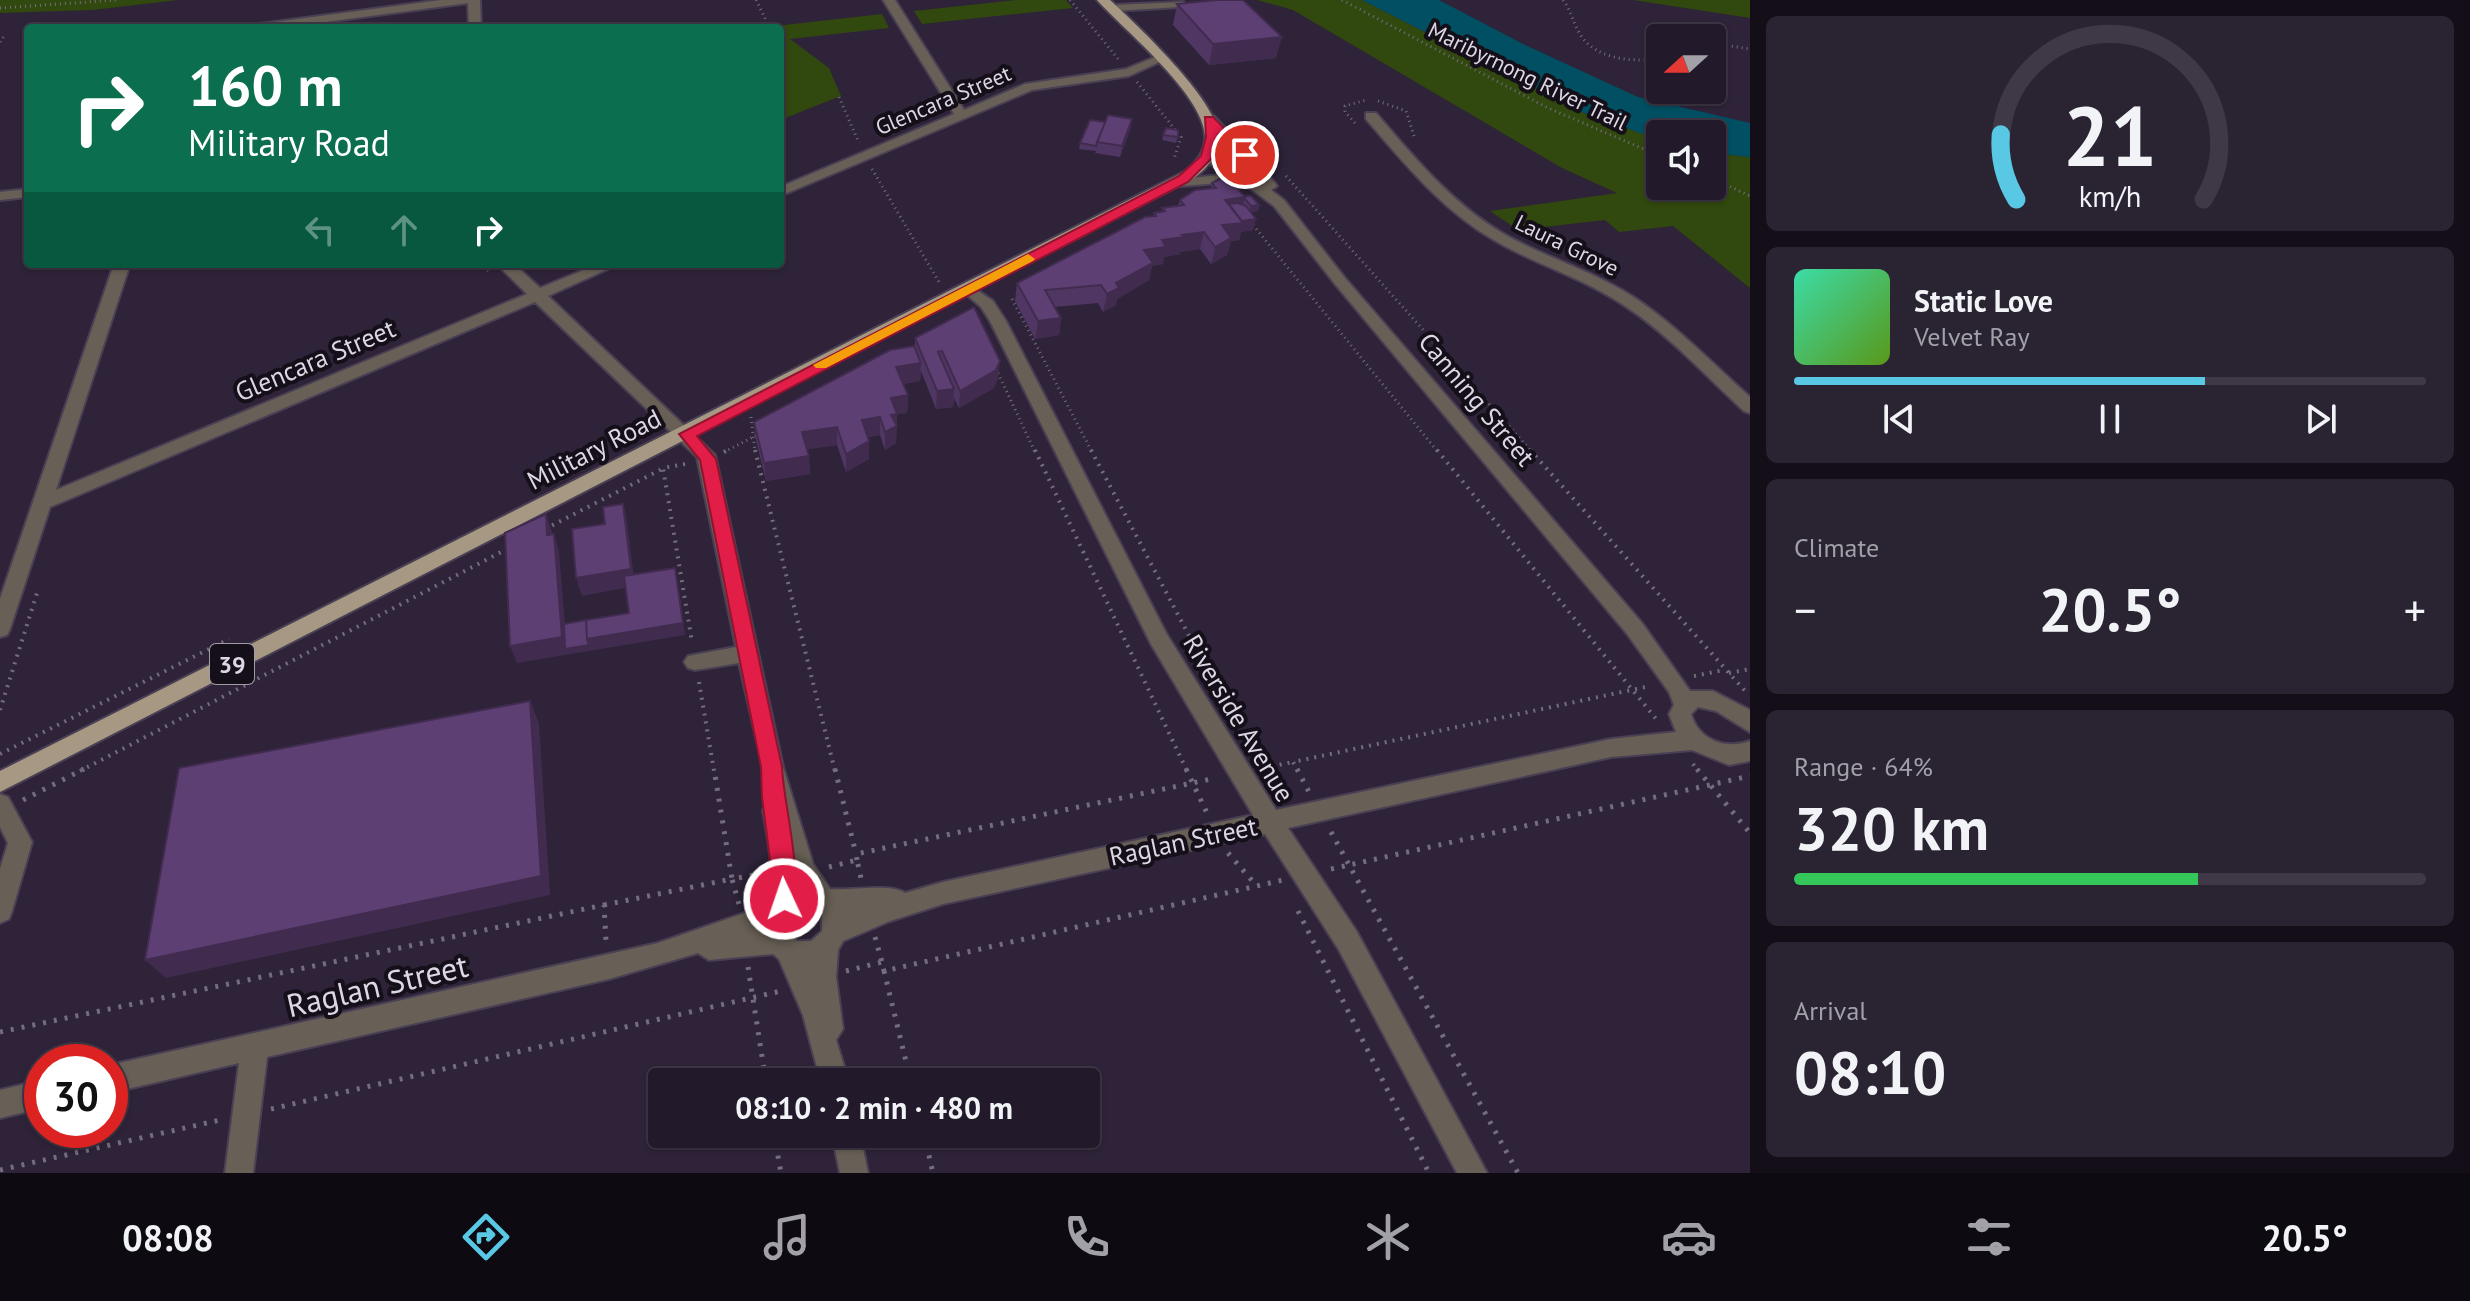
<!DOCTYPE html>
<meta charset="utf-8">
<style>
:root{--surface:#221a2a;--page:#2a2332;--text:#f1f3f6;--muted:#a2a1a8;--line:#3f3847;--accent:#59c8e5}
body{margin:0;font-family:"PT Sans",sans-serif;background:var(--page);color:var(--text);height:100vh;display:flex;flex-direction:column;font-size:30px;white-space:nowrap}
*{box-sizing:border-box;margin:0}
p{font-size:26px;color:var(--muted)}
.icon{flex:none;width:44px;height:44px;fill:none;stroke:currentColor;stroke-width:2;stroke-linecap:round;stroke-linejoin:round}
.map{position:relative;flex:1;overflow:hidden}
.drawer{display:flex;flex-direction:column;gap:16px;padding:16px;background:#130e17;width:720px}
.drawer>*{flex:none}
.guide{position:absolute;left:24px;top:24px;width:760px;height:244px;border-radius:8px;box-shadow:0 2px 6px #0004,0 0 0 2px var(--line);background:#0b6e4f;color:#fff;overflow:hidden}
.needle{width:52px;rotate:249deg}
.buttons{position:absolute;left:1646px;top:24px;display:grid;gap:16px}
.buttons a{display:grid;place-items:center;width:80px;height:80px;border-radius:8px;background:var(--surface);box-shadow:0 2px 6px #0004,0 0 0 2px var(--line);font-size:40px}
.speed{position:absolute;left:24px;top:1044px;display:flex;gap:16px;font-size:40px;font-weight:700;text-align:center}
.speed>*{display:grid;place-content:center;width:104px;height:104px;border-radius:50%;background:var(--surface);box-shadow:0 2px 6px #0004,0 0 0 2px var(--line);line-height:1}
.speed .limit{border:12px solid #d22;background:#fff;color:#111}
.pin{position:absolute;display:grid;place-items:center;width:68px;height:68px;color:#fff;margin:-34px;border:4px solid #fff;border-radius:50%;box-shadow:0 2px 8px #0007}
.me{position:absolute;width:88px;margin:-44px;rotate:357deg;stroke-linejoin:round;filter:drop-shadow(0 0 6px #0008)}
.turn{display:flex;align-items:center;gap:28px;height:168px;padding:0 32px;font-size:36px}
.turn .icon{width:104px;height:104px;stroke-width:2.5}
.turn b{display:block;font-size:56px;line-height:68px}
.lanes{display:flex;align-items:center;height:76px;padding:0 32px;background:#0003;justify-content:center;gap:40px;direction:ltr}
.lanes .off{opacity:.35}
.big{font-size:60px;font-weight:700;line-height:1.1}
.drawer .tile{flex:1;display:flex;flex-direction:column;justify-content:center;gap:12px;min-width:0;padding:0 28px;border-radius:12px;background:var(--page)}
.drawer .dial{align-items:center;gap:0}
.dial svg{height:208px;overflow:visible;fill:none;stroke:var(--line);stroke-width:7;stroke-linecap:round;text-anchor:middle}
.dial text{fill:var(--text);stroke:none}
.song{display:flex;align-items:center;gap:24px}
.cover{width:96px;height:96px;border-radius:12px;background:linear-gradient(135deg,hsl(160 70% 55%),hsl(90 70% 35%))}
.played{height:8px;border-radius:4px;background:linear-gradient(90deg,var(--accent) 65%,var(--line) 65%)}
.keys{display:flex;justify-content:space-around;direction:ltr}
.heat{display:flex;justify-content:space-between;align-items:center;font-size:44px;direction:ltr}
.charge{height:12px;border-radius:6px;background:linear-gradient(90deg,#34c759 64%,var(--line) 0)}
.trip{position:absolute;left:648px;top:1068px;width:452px;height:80px;border-radius:8px;background:var(--surface);box-shadow:0 2px 6px #0004,0 0 0 2px var(--line);font-weight:700;line-height:80px;text-align:center}
.tab-bar{display:flex;height:128px;justify-content:space-around;align-items:center;background:#0e0a11;color:var(--muted)}
.tab-bar .icon{width:56px;height:56px}
.tab-bar .on{color:var(--accent)}
.tab-bar b{font-size:36px;color:var(--text)}
main{display:flex;flex:1;min-height:0}
.map>svg:first-child{display:block}
</style>
<main>
<div class="map">
<svg width="1750" height="1173" viewBox="0 0 1750 1173">
<rect width="100%" height="100%" fill="#2e2338"/>
<path fill="#31480e" d="M0 0H178L93 10 0 13Z
M1016 0H1066L1073 8 922 24 914 11Z
M1257 0H1362L1584 113 1660 140V186H1712V153L1750 157V288L1673 226 1619 232 1605 220 1518 230 1490 211 1617 193 1562 168 1293 10Z
M1633 0H1750V18Z
M882 14 889 28 790 39 829 68 841 96 785 118 780 116V28H758Z"/>
<path fill="#004f62" d="M1362 0H1439L1523 44 1638 97 1750 123V157L1712 153V134H1660V140L1584 113Z"/>
<g fill="none" stroke-linecap="round" stroke-linejoin="round">
<defs>
<path id="minor" d="M441 0H480L481 28H469L468 3 280 28H247L253 25Z
M883 0H895L964 110 1025 84 1126 69 1160 55 1166 59 1129 76 1032 90 780 196V187L954 114Z
M1183 2 1185 4 1179 7 1113 11 1107 8 1113 5Z
M200 25H218L224 28H194Z
M1366 113H1376C1414 157 1452 204 1504 234 1546 258 1594 271 1635 298 1677 326 1713 364 1750 397V413L1744 411C1705 375 1669 335 1625 306 1584 278 1536 265 1494 240 1443 211 1404 163 1366 119Z
M1209 115 1214 116 1275 183 1277 186 1271 190 1284 200 1345 278 1642 623 1690 691H1713L1750 710V732L1716 711 1698 707 1691 714C1699 740 1725 750 1750 741V761L1729 765 1692 750 1611 757 1288 828 1357 932 1487 1173H1457L1339 950 1265 834 943 904 890 921 843 941 838 950 836 977 843 1029 836 1040 849 1082H821L803 1015 779 959 773 954 709 960 698 953 609 979 267 1057 253 1173H225L239 1063 110 1093V1065L658 943 765 906C778 877 768 842 763 810L771 801 739 663 695 670 688 668 684 662 688 656 736 647 697 457 535 302 50 507 10 629 7 635 0 637V599L114 264H130L56 490 527 294 497 264H514L540 288 598 264H619L548 296 715 455 783 767 813 864 830 889C850 891 891 883 905 893L943 882 1253 815 1151 644 990 321 981 307 960 289 968 284 993 301 1006 321 1166 633 1276 810 1611 739 1676 732 1669 714 1674 705 1669 692 1628 635 1335 284 1274 206 1250 188 1220 183 1169 187V181L1174 180 1220 175 1237 179 1202 160 1200 157 1207 153 1257 180 1204 122 1202 119ZM797 904H811L822 914V931L811 941H797L786 931V914Z
M28 189V197L0 200V192Z
M0 794 8 797 32 842 12 911 9 919 0 923V869L8 843 0 827Z
M42 1080V1108L0 1118V1090Z
M832 1134H860L868 1173H840Z"/>
<path id="major" d="M1097 0H1110C1138 26 1216 99 1219 136 1220 154 1207 168 1194 178L0 792V771L1184 172C1196 163 1206 152 1205 136 1203 94 1125 31 1097 0Z"/>
</defs>
<use href="#minor" stroke="#4a4054" stroke-width="4"/>
<use href="#major" stroke="#4a4054" stroke-width="4"/>
<path stroke="#756c7e" stroke-width="3" stroke-dasharray="1 4" stroke-linecap="butt" d="M756 0 770 28
M1070 0 1119 60
M1342 0 1548 108 1660 156
M1563 0C1571 10 1573 23 1580 34 1595 60 1634 62 1660 59
M0 8 117 0
M0 42 4 36
M1712 43 1750 49
M1137 82 1181 137 1174 159
M839 97 859 143
M1378 101 1406 111 1415 139
M1355 123 1345 112V106L1366 100
M872 169 939 282
M1286 176 1532 452
M1712 178 1750 196
M1253 225 1438 452
M480 264 488 271
M1012 299 1092 452
M998 373 1035 452
M751 417 755 452
M724 452 759 434"/>
<path stroke="#756c7e" stroke-width="4" stroke-dasharray="2 6" stroke-linecap="butt" d="M755 450 835 771
M1035 450 1187 771
M1091 450 1214 683
M1437 450 1657 720
M1530 450 1746 692
M724 452 728 450
M685 464 663 468 692 642
M545 529 662 469
M1729 673 1750 669
M1694 676 1724 670
M699 682 714 771
M0 710 38 590
M0 754 229 639
M1693 764 1698 771
M1264 768 1293 762
M80 771 509 548
M1298 771 1293 762 1650 686"/>
<path stroke="#756c7e" stroke-width="5" stroke-dasharray="3 8" stroke-linecap="butt" d="M835 769 856 854
M1186 769 1207 813
M1297 769 1309 792
M1697 769 1750 833
M23 800 84 769
M1331 832 1518 1173
M1228 853 1256 885
M857 860 856 854 1216 778
M829 867 857 860 861 878
M1331 869 1750 776
M739 904 732 879 760 874
M604 905 732 879 714 769
M1298 911 1429 1173
M875 937 882 962
M748 967 766 1082
M846 971 882 962 884 971 1283 880
M884 971 911 1082
M0 1032 604 905 606 941
M271 1109 781 991
M774 1134 781 1173
M924 1134 933 1173
M0 1170 220 1120"/>
<use href="#minor" fill="#686056" fill-rule="evenodd"/>
<use href="#major" fill="#a69882" fill-rule="evenodd"/>
</g>
<path fill="#503663" d="M1177 4 1276 58 1209 65 1173 25Z
M1132 119 1130 130 1120 157 1095 153 1096 151 1079 149 1080 143 1105 122Z
M1163 135 1178 137 1176 143 1162 140Z
M1212 183 1245 196 1259 205 1258 211 1251 212 1253 230 1241 232 1239 240 1231 241 1227 255 1211 264 1200 249 1180 252V254L1164 257 1163 264 1152 266 1149 280 1117 299 1116 305 1103 312 1098 303 1055 307 1061 318 1059 335 1035 339 1015 301 1017 283 1153 216 1154 213 1162 212V208L1178 206 1180 200 1211 188Z
M915 338 998 378 994 388 959 408 954 398 953 407 936 409 921 371 920 381 903 384 908 395 907 413 897 414 896 443 885 450 880 435 868 437 869 459 846 472 837 445 807 449 809 456 810 474 766 481 756 440 754 422 915 348Z"/>
<path fill="#412c50" d="M1282 37 1276 58 1209 65 1213 44Z
M1132 119 1130 130 1120 157 1122 146Z
M1245 197 1241 214 1228 205 1225 200Z
M1259 205 1258 211 1249 212 1251 206Z
M1256 219 1253 230 1241 232 1239 240 1231 241 1227 255 1211 264 1222 225Z
M1204 232 1200 249 1180 252V254L1164 257 1163 264 1152 266 1149 280 1117 299 1116 305 1103 312 1107 294 1144 250 1162 240 1182 235Z
M1061 318 1059 335 1035 339 1038 321Z
M1000 361 998 378 994 388 959 408 960 391Z
M921 363 920 381 896 385V367Z
M954 389 953 407 936 409 937 391Z
M908 395 907 413 897 414 896 443 885 450V432L891 398Z
M880 417V435L862 438V420Z
M837 427V445L803 450 802 432Z
M869 441V459L846 472V454Z
M809 456 810 474 766 481 764 463Z
M623 504 627 522 635 586 582 596 576 578Z
M546 514 552 532V553L547 535Z
M554 534 559 552 567 649 590 639 677 579 685 635 517 663 510 646Z
M530 701 539 723 550 895 166 978 145 960Z"/>
<path fill="#5d3f73" stroke="#412c50" stroke-width="2" d="M1217 0H1243L1282 37 1213 44 1177 4Z
M1108 115 1132 119 1122 146 1097 142Z
M1090 120 1105 122 1096 146 1080 143Z
M1166 128 1178 130V137L1163 135Z
M1227 175 1245 197 1225 200 1243 223 1222 225 1231 238 1215 247 1204 232 1182 235 1184 237 1162 240 1166 247 1144 250 1153 263 1116 283 1119 288 1107 294 1101 285 1045 290 1061 318 1038 321 1017 283 1145 217 1156 216 1154 213 1165 211 1162 208 1184 205 1180 200 1195 190 1216 188 1212 183Z
M1245 196H1251L1259 205 1251 206 1245 199Z
M1238 203 1246 206 1256 219 1242 221 1229 204Z
M974 307 1000 361 996 370 960 391 942 351 938 352 954 389 937 391 915 338Z
M914 346 921 363 896 367 908 395 891 398 897 414 891 415 897 426 885 432 880 417 862 420 869 441 846 454 837 427 802 432 809 456 764 463 754 422 890 350Z
M623 504 631 569 576 578 572 529 605 524 603 507Z
M546 514 547 535 554 534 562 637 510 646 505 533Z
M675 568 683 623 587 639 586 620 629 613 624 576Z
M586 620 587 639 589 645 565 649 564 624Z
M530 701 541 876 145 960 179 768Z"/>
<path fill="#e11d48" stroke="#92132f" stroke-width="2" d="M1205 117H1213L1249 153V158H1240L1218 135 1213 157 1188 182 697 436 716 459 782 767C783 800 804 881 792 907L784 910 776 907 762 797 761 767 700 460 679 434 1179 176 1201 156 1206 137Z"/>
<path fill="#f59e0b" d="M1028 254 1035 259 1033 261 826 368H816L813 365Z"/>
<g text-anchor="middle" dominant-baseline="central" stroke-width="8" stroke-linejoin="round" paint-order="stroke">
<g font-size="22" fill="#ddd6e4" stroke="#140f18">
<text transform="translate(1528 76) rotate(26)">Maribyrnong River Trail</text>
<text transform="translate(943 100) rotate(-23)">Glencara Street</text>
<text transform="translate(1567 245) rotate(26)">Laura Grove</text>
</g>
<rect fill="#140f18" stroke="#a19aa7" stroke-width="2" x="210" y="644" width="44" height="40" rx="6"/>
<g font-size="24" font-weight="bold" fill="#ddd6e4">
<text x="232" y="664">39</text>
</g>
<g font-size="26" fill="#ddd6e4" stroke="#140f18">
<text transform="translate(315 360) rotate(-23)">Glencara Street</text>
<text transform="translate(1477 399) rotate(50)">Canning Street</text>
<text transform="translate(594 449) rotate(-27)">Military Road</text>
<text transform="translate(1239 718) rotate(59)">Riverside Avenue</text>
<text transform="translate(1183 841) rotate(-12)">Raglan Street</text>
</g>
<g font-size="32" fill="#ddd6e4" stroke="#140f18">
<text transform="translate(377 985) rotate(-13)">Raglan Street</text>
</g>
</g>
</svg>
<div class="buttons">
<a><svg class="needle" viewBox="-14 -14 28 28"><path d="M0-13l5 13h-10z" fill="#e53935"/><path d="M0 13l5-13h-10z" fill="#a2a1a8"/></svg></a>
<a><svg class="icon" aria-label="sound" viewBox="0 0 24 24"><path d="M4 9h4l5-4v14l-5-4H4zM17 9q2 3 0 6"/></svg></a>
</div>
<div class="speed"><div class="limit">30</div></div>
<div class="pin" style="left:1245px;top:155px;background:#d93025"><svg class="icon" aria-label="arrive" viewBox="0 0 24 24"><path d="M6 21V4h12l-3 4 3 4H6"/></svg></div>
<svg class="me" style="left:784px;top:899px" viewBox="-20 -20 40 40"><circle r="17" fill="#e11d48" stroke="#fff" stroke-width="3"/><path d="M0-11L8 9 0 5-8 9z" fill="#fff"/></svg>
<div class="trip">08:10 · 2 min · 480 m</div>
<div class="guide">
<div class="turn"><svg class="icon" aria-label="right" viewBox="0 0 24 24"><path d="M7 20v-9h11M14 6l5 5-5 5"/></svg><div><b>160 m</b>Military Road</div></div>
<div class="lanes"><svg class="icon off" aria-label="left" viewBox="0 0 24 24"><path d="M17 20v-9H6M10 6l-5 5 5 5"/></svg><svg class="icon off" aria-label="ahead" viewBox="0 0 24 24"><path d="M12 20V5M6 11l6-6 6 6"/></svg><svg class="icon" aria-label="right" viewBox="0 0 24 24"><path d="M7 20v-9h11M14 6l5 5-5 5"/></svg></div>
</div>
</div>
<section class="drawer">
<div class="tile dial"><svg viewBox="0 0 100 80">
<path d="M14 69A42 42 0 1 1 86 69"/>
<path d="M14 69A42 42 0 0 1 8 44" stroke="#59c8e5"/>
<text x="50" y="56" font-size="32" font-weight="700">21</text>
<text x="50" y="72" font-size="11">km/h</text>
</svg></div>
<div class="tile">
<div class="song"><i class="cover"></i><div><b>Static Love</b><p>Velvet Ray</p></div></div>
<div class="played"></div>
<div class="keys"><svg class="icon" aria-label="previous" viewBox="0 0 24 24"><path d="M18 5L8 12l10 7zM5 5v14"/></svg><svg class="icon" aria-label="pause" viewBox="0 0 24 24"><path d="M8 5v14M16 5v14"/></svg><svg class="icon" aria-label="next" viewBox="0 0 24 24"><path d="M6 5l10 7-10 7zM19 5v14"/></svg></div>
</div>
<div class="tile"><p>Climate</p>
<div class="heat"><a>−</a><b class="big">20.5°</b><a>+</a></div>
</div>
<div class="tile"><p>Range · 64%</p><b class="big">320 km</b><div class="charge"></div></div>
<div class="tile"><p>Arrival</p><b class="big">08:10</b></div>
</section>
</main>
<nav class="tab-bar">
<b>08:08</b>
<svg class="icon on" aria-label="directions" viewBox="0 0 24 24"><path d="M12 3l9 9-9 9-9-9zM9 14v-3h6M13 9l2 2-2 2"/></svg>
<svg class="icon" aria-label="music" viewBox="0 0 24 24"><path d="M9 18V5l10-2v13"/><circle cx="6" cy="18" r="3"/><circle cx="16" cy="16" r="3"/></svg>
<svg class="icon" aria-label="phone" viewBox="0 0 24 24"><path d="M5 4h4l2 5-3 2q2 4 5 5l2-3 5 2v4C11 20 4 13 5 4z"/></svg>
<svg class="icon" aria-label="climate" viewBox="0 0 24 24"><path d="M12 3v18M4 7l16 10M4 17L20 7"/></svg>
<svg class="icon" aria-label="car" viewBox="0 0 24 24"><path d="M5 17H2v-5l4-1 3-4h7l3 4 3 1v5h-3M9 17h6M6 11h13"/><circle cx="7" cy="17" r="2"/><circle cx="17" cy="17" r="2"/></svg>
<svg class="icon" aria-label="filters" viewBox="0 0 24 24"><path d="M4 7h16M4 17h16"/><circle cx="9" cy="7" r="2"/><circle cx="15" cy="17" r="2"/></svg>
<b>20.5°</b>
</nav>
